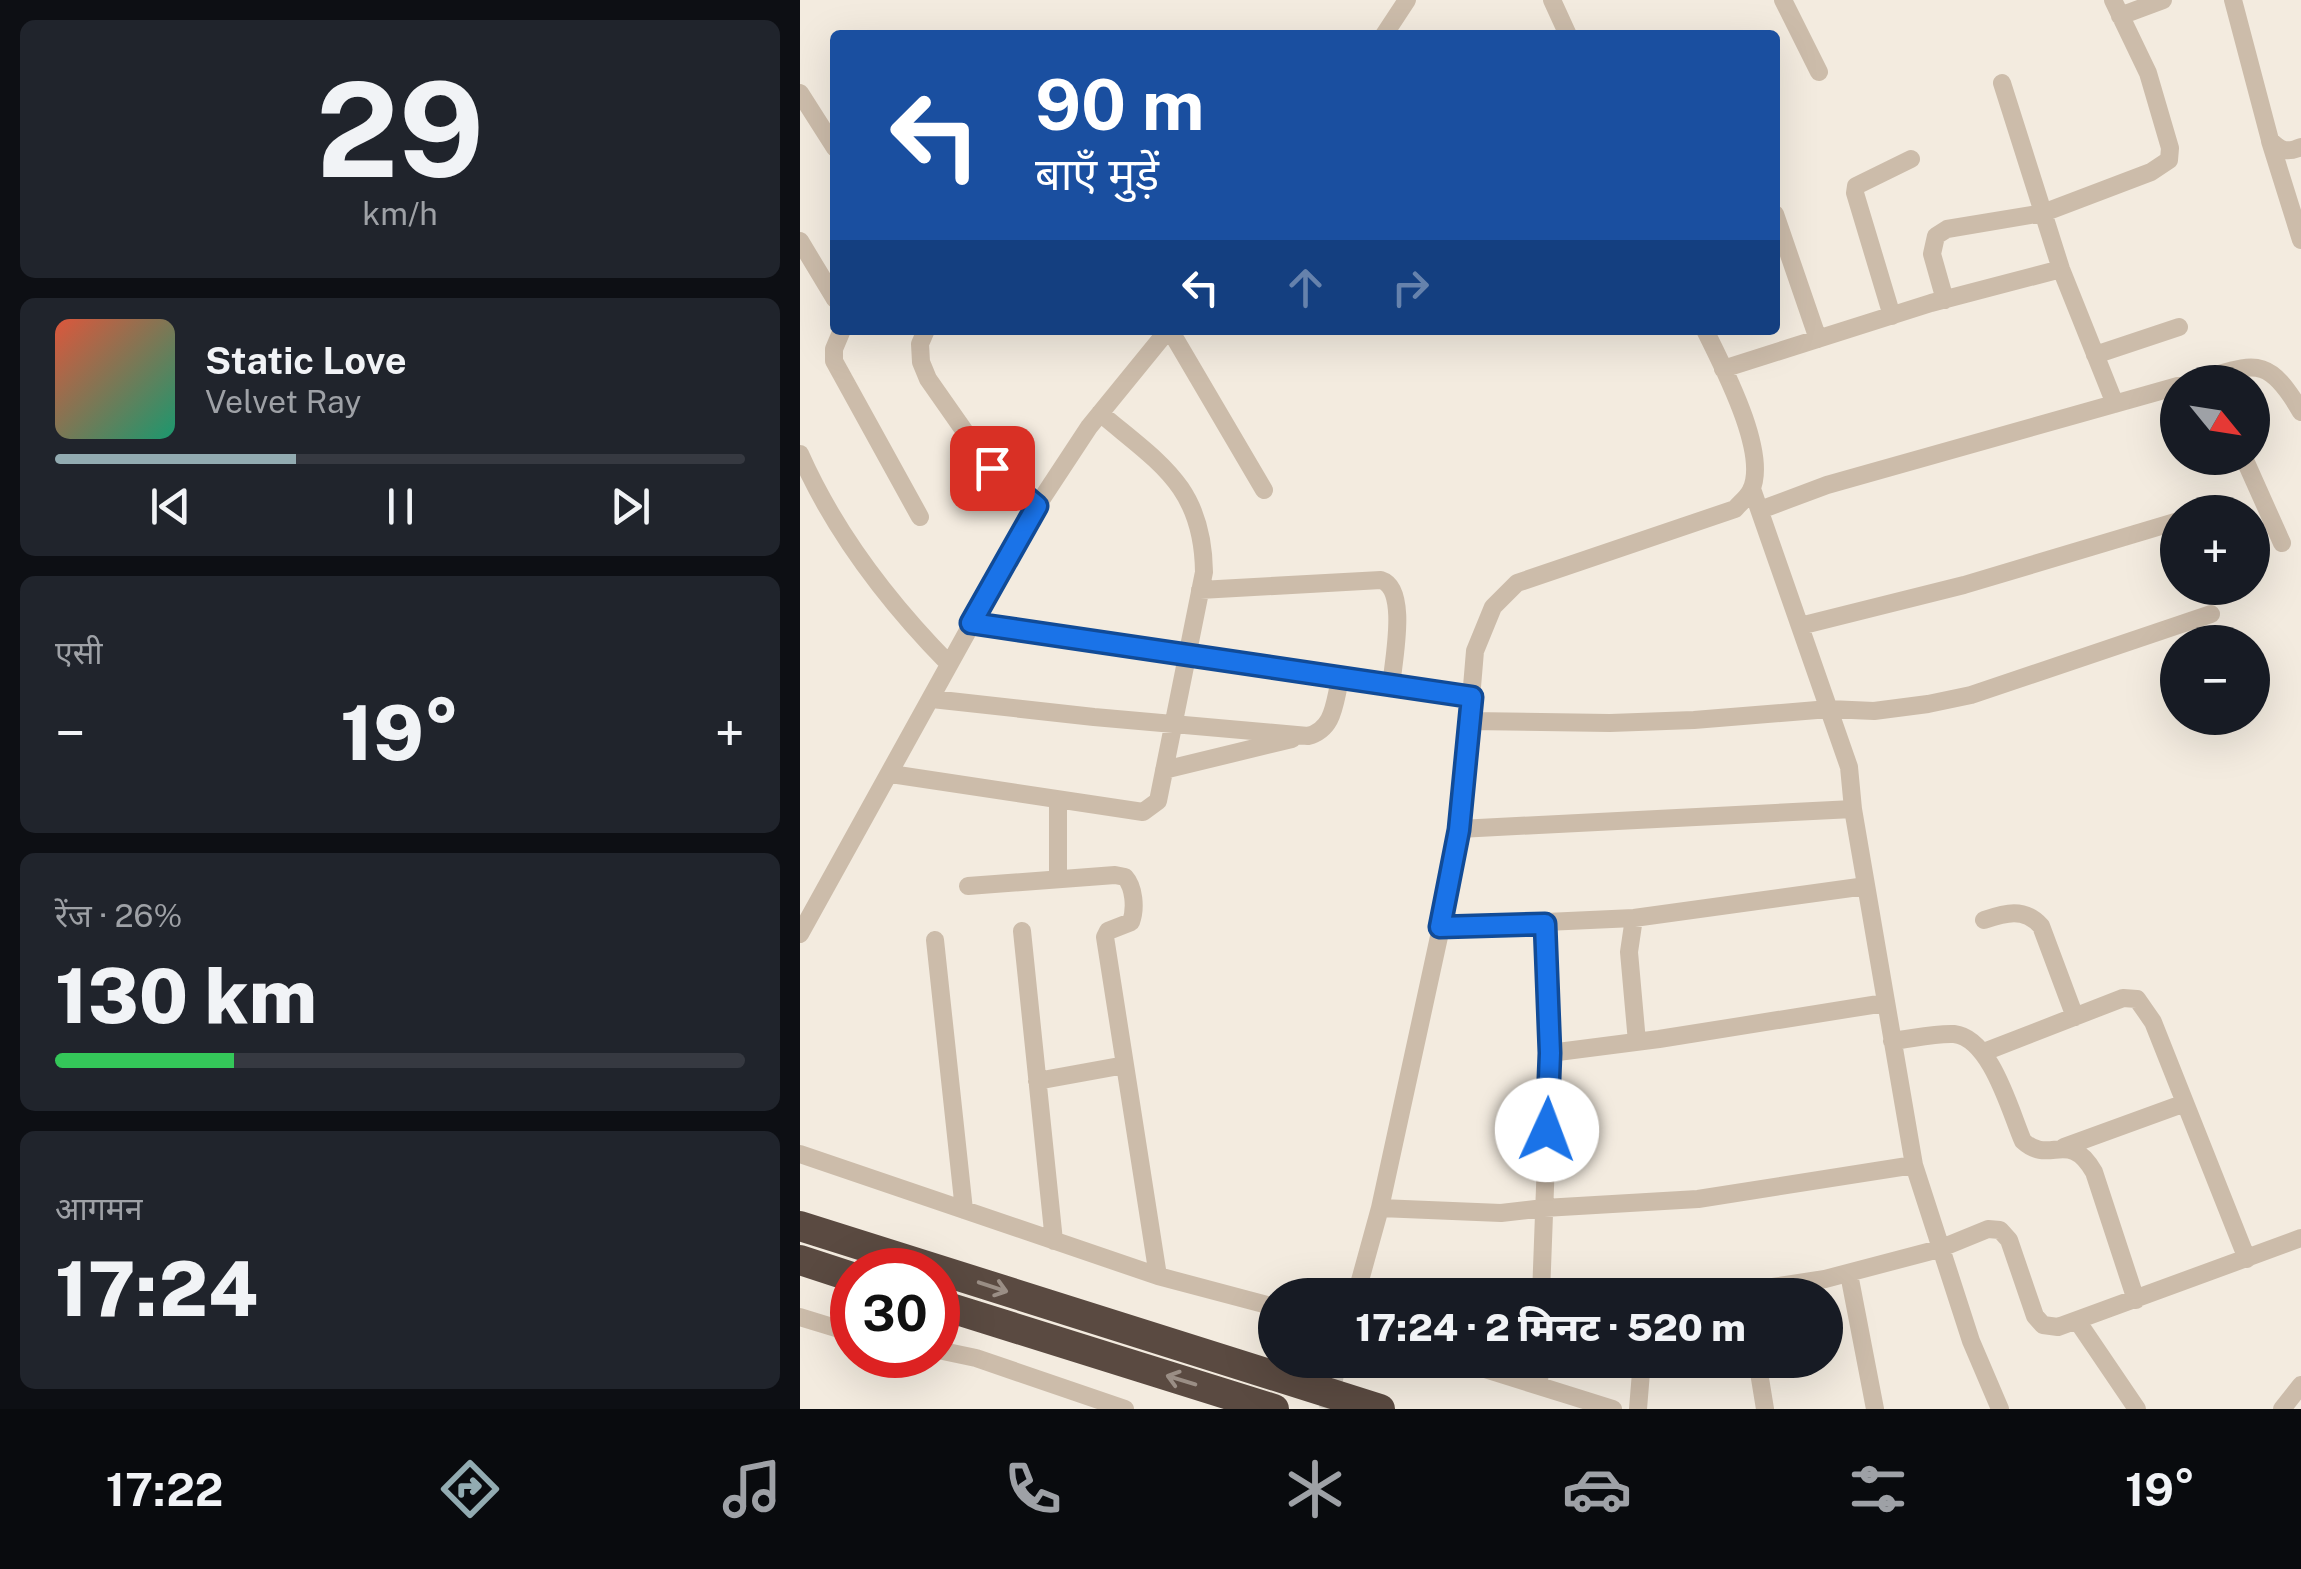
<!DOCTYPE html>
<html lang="hi">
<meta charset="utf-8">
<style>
:root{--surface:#171b24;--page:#20242c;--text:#f1f3f6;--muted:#9ea1a6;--line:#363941;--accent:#92abb1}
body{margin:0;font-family:"Public Sans","Noto Sans Devanagari",sans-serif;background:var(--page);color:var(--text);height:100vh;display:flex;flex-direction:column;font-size:38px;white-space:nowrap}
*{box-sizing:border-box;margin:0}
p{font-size:32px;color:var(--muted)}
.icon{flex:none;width:55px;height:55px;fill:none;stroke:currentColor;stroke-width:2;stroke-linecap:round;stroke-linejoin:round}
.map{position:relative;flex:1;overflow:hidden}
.drawer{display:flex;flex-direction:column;gap:20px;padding:20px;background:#0d0f14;width:800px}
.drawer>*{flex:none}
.guide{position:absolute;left:30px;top:30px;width:950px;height:305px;border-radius:10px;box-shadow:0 10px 40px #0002;background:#1a4fa0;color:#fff;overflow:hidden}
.needle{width:65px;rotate:120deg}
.buttons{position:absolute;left:1360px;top:365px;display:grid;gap:20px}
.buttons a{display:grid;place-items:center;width:110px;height:110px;border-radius:50%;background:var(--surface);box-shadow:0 10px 40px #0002;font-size:50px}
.speed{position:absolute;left:30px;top:1248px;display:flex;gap:20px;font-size:50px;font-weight:700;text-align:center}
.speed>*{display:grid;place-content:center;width:130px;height:130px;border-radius:50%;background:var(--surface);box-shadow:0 10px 40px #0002;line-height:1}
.speed .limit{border:15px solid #d22;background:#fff;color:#111}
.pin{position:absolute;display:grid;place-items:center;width:85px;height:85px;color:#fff;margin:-42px;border-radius:20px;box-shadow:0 5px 15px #0006}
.me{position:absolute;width:110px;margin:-55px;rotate:2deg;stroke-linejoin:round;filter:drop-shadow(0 0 8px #0008)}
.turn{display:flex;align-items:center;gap:35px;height:210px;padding:0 40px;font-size:45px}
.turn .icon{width:130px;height:130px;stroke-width:2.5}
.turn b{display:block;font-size:70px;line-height:85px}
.lanes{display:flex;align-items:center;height:95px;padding:0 40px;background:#0003;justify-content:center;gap:50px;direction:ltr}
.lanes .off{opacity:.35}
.big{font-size:75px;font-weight:800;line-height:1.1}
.drawer .widget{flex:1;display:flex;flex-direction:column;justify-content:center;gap:15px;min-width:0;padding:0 35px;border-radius:15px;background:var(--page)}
.drawer .dial{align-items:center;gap:0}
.dial b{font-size:130px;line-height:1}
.song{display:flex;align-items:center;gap:30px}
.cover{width:120px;height:120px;border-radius:15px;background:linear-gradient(135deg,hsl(10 70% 55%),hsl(160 70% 35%))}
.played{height:10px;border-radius:5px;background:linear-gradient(90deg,var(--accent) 35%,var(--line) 35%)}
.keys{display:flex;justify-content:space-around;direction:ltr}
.heat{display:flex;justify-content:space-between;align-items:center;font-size:55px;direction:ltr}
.charge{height:15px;border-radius:8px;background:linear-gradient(90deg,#34c759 26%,var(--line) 0)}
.trip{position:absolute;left:458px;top:1278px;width:585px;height:100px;border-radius:50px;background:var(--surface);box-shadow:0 10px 40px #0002;font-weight:800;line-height:100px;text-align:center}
.menu{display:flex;height:160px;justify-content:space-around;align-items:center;background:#090b0e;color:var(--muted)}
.menu .icon{width:70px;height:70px}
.menu .selected{color:var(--accent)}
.menu b{font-size:45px;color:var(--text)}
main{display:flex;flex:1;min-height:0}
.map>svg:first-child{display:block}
</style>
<main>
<section class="drawer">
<div class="widget dial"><b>29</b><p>km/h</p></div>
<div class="widget">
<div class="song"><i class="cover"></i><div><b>Static Love</b><p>Velvet Ray</p></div></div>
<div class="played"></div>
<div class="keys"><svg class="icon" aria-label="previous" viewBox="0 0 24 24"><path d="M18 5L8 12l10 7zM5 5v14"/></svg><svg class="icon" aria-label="pause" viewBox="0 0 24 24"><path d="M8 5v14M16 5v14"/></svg><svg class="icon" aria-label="next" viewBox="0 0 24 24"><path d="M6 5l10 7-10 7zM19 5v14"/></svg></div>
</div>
<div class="widget"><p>एसी</p>
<div class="heat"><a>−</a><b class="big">19°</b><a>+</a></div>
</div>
<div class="widget"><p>रेंज · 26%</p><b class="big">130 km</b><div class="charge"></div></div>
<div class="widget"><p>आगमन</p><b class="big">17:24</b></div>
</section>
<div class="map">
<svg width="1501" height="1409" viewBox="0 0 1501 1409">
<rect width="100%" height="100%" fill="#f3ebdf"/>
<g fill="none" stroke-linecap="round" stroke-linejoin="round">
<path stroke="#cec6bb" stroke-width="18" stroke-dasharray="18 9" stroke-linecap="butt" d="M528 1409 538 1360"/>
<path stroke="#ccbcaa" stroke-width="18" d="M752 0 768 35
M983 0 1019 72
M1433 0 1470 140C1481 151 1487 153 1501 147
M1320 16 1363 0
M584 35 607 0
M1202 83 1261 269 1315 404
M0 93 35 148
M1470 141 1501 240
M975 214 1018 339
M0 241 35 299
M1145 300 1132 254 1136 236 1147 229 1243 213 1351 172 1369 160 1370 148 1348 73 1313 0
M1092 316 1055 193 1056 186 1111 159
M42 330 34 349V361L120 517
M126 330 120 344 121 362 128 379 191 469 237 506
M370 330 464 490
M1295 355 1379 327
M923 369 1131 303 1261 269
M1390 382C1451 367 1465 349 1501 412
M0 454C35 533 89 603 149 664
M1444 458 1482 543
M952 489 1049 767 1053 809 1114 1165 1171 1341 1200 1409
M960 510 1027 485 1378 386
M400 590 581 580C609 589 593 661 591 687
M171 623 672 697
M1000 626 1164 585 1378 521
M132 699 294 717 508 736C534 729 534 704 540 680
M670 721 810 723 894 720 1029 709 1074 711 1128 704 1171 695 1411 614
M364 770 492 739
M91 774 343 812 358 801 404 572C403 486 359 463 300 413
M659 829 1053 809
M258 879V801
M168 886 315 875 325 877C334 887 336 908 331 922L308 931 305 937 358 1276
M834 918 829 952 837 1042
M1184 920C1205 913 1224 907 1241 926L1275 1017
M640 927 834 918 1066 886
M222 931 254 1241
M0 934 237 506 289 427 368 330
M135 940 164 1210
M1092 1041C1111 1039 1135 1033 1154 1034 1191 1038 1210 1111 1223 1141 1250 1166 1269 1128 1294 1172L1336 1300
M1184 1052 1323 998 1337 999 1353 1022 1447 1259
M750 1053 859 1039 1085 1003
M237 1081 325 1065
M1264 1147 1385 1103
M0 1154 358 1276 475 1307
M580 1208 701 1213 744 1208 898 1199 1114 1165
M1049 1274 1075 1409
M556 1295 580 1208 652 877 664 782 675 651 693 607 717 583 935 509C940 503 948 497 951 490 969 453 922 365 905 330
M741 1295 750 1053 745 925
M920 1295 1025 1279 1139 1249 1188 1229 1200 1230 1209 1240 1235 1316 1243 1325 1258 1327 1501 1238
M0 1317 52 1333
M1278 1322 1337 1409
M138 1350 176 1358 325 1409
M656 1360 813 1409
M957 1360 965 1409
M739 1386 740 1360
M838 1409 842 1360
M1482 1409 1501 1385"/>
<path stroke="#5a4a41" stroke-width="30" d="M0 1226 580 1409
M0 1260 52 1277
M138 1304 474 1409"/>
</g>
<defs><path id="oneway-shaft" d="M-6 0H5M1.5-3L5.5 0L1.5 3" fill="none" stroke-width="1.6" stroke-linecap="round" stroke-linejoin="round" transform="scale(2.5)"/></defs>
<g stroke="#9a8e85">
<use href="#oneway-shaft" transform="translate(193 1287) rotate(18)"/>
<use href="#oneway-shaft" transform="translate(381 1380) rotate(-163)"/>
</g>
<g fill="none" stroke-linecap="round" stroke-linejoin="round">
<defs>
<path id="route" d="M192 468 237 506 171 623 672 697 659 830 640 927 745 924 750 1053 747 1130"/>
</defs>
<use href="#route" stroke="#114b97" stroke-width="25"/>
<use href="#route" stroke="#1a73e8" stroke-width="18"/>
</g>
</svg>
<div class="buttons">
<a><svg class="needle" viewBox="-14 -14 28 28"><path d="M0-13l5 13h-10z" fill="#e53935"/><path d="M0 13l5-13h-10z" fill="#9ea1a6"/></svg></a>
<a>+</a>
<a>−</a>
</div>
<div class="speed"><div class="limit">30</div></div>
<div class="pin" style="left:192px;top:468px;background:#d93025"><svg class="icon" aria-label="arrive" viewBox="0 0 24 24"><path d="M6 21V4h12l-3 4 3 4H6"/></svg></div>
<svg class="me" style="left:747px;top:1130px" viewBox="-20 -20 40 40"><circle r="19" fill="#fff"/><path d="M0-13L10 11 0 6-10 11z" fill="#1a73e8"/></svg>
<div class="trip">17:24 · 2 मिनट · 520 m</div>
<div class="guide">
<div class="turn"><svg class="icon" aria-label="left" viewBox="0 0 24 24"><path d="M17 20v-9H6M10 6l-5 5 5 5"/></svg><div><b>90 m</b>बाएँ मुड़ें</div></div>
<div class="lanes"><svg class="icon" aria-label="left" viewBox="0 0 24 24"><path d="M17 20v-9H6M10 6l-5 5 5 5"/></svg><svg class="icon off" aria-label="ahead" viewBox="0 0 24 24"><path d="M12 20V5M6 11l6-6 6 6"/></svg><svg class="icon off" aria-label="right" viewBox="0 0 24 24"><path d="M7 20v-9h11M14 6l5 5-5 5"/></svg></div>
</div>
</div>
</main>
<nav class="menu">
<b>17:22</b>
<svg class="icon selected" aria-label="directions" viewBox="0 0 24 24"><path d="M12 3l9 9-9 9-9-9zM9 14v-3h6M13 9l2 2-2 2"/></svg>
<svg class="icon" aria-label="music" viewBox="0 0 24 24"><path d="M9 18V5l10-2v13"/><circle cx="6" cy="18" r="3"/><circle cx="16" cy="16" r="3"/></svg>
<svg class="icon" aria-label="phone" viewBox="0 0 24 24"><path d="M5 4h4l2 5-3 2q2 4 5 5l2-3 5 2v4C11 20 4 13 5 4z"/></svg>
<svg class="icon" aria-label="climate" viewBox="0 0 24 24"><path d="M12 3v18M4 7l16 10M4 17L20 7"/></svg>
<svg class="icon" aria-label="car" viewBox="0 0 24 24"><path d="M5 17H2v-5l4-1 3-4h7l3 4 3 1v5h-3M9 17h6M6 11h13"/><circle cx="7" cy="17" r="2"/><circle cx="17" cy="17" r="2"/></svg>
<svg class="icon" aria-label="filters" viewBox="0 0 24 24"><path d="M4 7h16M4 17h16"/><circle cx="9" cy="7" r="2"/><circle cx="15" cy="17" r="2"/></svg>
<b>19°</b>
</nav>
